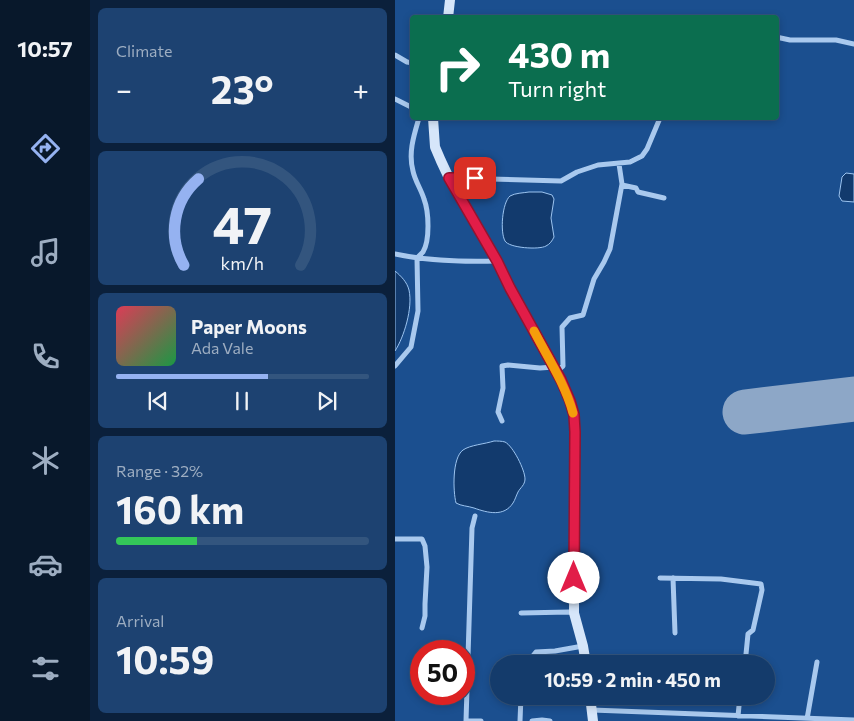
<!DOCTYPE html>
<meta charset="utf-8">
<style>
:root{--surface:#143b6b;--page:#1d4271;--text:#f1f3f6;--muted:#9dadc1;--line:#33557e;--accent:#95b2f1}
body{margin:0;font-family:Commissioner,sans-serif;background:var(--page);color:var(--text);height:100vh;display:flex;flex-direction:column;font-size:19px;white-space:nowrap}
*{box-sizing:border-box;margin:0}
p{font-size:16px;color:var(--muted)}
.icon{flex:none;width:28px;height:28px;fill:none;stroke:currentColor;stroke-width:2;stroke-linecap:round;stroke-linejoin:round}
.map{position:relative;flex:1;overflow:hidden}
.sheet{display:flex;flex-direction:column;gap:8px;padding:8px;background:#0b203b;width:305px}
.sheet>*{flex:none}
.top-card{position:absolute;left:15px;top:15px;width:369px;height:105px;border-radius:5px;box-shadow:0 2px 8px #0003,0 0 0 1px var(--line);background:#0b6e4f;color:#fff;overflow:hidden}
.speed{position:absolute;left:15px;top:640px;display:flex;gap:10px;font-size:25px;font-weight:700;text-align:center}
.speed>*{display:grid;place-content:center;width:65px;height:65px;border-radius:50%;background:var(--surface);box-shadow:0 2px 8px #0003,0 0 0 1px var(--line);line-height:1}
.speed .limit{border:8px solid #d22;background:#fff;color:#111}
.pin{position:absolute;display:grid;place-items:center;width:42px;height:42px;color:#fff;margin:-21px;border-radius:10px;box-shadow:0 2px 8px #0006}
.me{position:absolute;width:55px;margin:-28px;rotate:0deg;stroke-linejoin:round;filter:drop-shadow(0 0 4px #0008)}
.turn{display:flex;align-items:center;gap:18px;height:105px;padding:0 15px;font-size:22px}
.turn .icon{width:65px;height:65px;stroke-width:2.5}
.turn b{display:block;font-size:35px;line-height:42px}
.big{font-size:38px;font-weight:700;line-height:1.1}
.sheet .tile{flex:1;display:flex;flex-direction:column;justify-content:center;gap:8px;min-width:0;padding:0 18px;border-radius:8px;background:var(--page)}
.sheet .dial{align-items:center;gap:0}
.dial svg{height:130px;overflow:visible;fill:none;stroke:var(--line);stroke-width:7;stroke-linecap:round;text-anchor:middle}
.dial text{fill:var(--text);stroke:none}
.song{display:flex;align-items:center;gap:15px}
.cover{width:60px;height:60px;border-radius:8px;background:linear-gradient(135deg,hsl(350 70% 55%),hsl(140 70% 35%))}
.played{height:5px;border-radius:2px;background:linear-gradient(90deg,var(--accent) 60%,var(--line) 60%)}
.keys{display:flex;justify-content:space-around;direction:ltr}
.heat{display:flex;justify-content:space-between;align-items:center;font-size:28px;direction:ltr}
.charge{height:8px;border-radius:4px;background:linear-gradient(90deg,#34c759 32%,var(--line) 0)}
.trip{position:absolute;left:95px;top:655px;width:285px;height:50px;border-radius:25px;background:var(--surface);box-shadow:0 2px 8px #0003,0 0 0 1px var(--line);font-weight:700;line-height:50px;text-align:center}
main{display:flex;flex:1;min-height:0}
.dock{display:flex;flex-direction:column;width:90px;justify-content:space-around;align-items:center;background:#08182b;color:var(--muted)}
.dock .icon{width:35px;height:35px}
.dock .active{color:var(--accent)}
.dock b{font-size:22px;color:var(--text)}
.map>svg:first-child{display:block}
</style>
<main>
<nav class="dock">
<b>10:57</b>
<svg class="icon active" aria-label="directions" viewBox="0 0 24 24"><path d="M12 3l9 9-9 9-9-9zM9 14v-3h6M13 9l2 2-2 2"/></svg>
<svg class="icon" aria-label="music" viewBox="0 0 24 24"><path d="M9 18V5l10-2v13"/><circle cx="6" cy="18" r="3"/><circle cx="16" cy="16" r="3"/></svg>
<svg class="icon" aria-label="phone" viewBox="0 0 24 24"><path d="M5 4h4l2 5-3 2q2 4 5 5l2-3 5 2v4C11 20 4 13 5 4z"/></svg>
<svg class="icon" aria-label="climate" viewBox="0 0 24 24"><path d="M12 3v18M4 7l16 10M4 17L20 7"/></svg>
<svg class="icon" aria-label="car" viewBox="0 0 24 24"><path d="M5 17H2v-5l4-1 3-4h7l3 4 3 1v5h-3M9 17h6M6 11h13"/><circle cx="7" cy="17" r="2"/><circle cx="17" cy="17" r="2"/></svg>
<svg class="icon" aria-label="filters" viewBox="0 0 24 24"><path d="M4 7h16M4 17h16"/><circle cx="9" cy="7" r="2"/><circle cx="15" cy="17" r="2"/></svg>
</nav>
<section class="sheet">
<div class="tile"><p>Climate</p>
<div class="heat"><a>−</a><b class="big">23°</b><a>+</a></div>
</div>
<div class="tile dial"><svg viewBox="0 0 100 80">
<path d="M14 69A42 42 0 1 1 86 69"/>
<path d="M14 69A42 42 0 0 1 23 16" stroke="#95b2f1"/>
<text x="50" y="56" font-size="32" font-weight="700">47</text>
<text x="50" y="72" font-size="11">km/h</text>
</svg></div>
<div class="tile">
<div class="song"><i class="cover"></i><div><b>Paper Moons</b><p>Ada Vale</p></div></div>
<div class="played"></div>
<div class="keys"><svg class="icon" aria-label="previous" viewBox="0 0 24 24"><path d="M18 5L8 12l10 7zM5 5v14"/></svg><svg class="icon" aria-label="pause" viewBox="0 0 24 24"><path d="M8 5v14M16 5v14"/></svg><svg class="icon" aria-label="next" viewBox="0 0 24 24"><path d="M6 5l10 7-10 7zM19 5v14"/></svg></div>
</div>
<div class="tile"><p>Range · 32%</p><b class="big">160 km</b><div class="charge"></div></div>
<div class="tile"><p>Arrival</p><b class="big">10:59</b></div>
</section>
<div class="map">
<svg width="459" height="721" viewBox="0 0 459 721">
<rect width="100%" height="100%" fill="#1b4f8f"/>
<path fill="#123a6d" stroke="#9cc4f0" d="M451 173 459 174V202L447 201 444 196 447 177Z
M134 192H147L157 195 159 199 156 218 159 237C157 241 155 244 151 246 144 250 114 248 110 241 105 232 107 203 115 196 120 193 128 193 134 192Z
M0 271C6 276 12 282 14 290 18 308 9 337 0 351Z
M99 441C102 441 107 441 110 442 118 446 130 470 130 479 130 485 125 488 123 492 121 496 120 500 118 503 109 517 93 513 79 508 73 506 66 506 61 503 58 491 57 458 68 450 75 445 90 444 99 441Z"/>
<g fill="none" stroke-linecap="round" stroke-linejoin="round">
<path stroke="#8da7c7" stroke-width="45" d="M350 412 459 399"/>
<path stroke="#a9c9ee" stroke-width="5" d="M381 37 395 40H441L459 44
M0 55 12 62 18 63
M0 99 18 108
M55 178 166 181 182 172 203 165 235 162 247 156 252 149 265 118
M227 185 241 188 243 192 269 198
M0 254C33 261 68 262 102 261
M0 366 16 347 23 311 22 258C24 256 26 254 28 252 35 240 34 212 29 199 26 189 20 181 18 171 13 153 19 135 24 118
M161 372 168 366 167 327 175 318 188 315 199 279 209 262 215 249 227 184 224 164
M107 421 103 412 108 388 107 366 113 365 145 368 159 367
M0 539H27L30 546 32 567 30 604V616L27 628
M265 578 326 579 366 584 367 590 358 630 353 634 350 664
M278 578 280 633
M126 613 174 612 179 613
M136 662 137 657 141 652 160 651 188 646
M197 710 459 720
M343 716 345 696
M412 719 422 662
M71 721 77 528 80 516
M72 721H86
M125 721 126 696
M137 721 147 720 155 721"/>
<path stroke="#d6e6fa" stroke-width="10" d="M53 18 55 0
M38 118 40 147 46 161 54 178 102 261 115 288 166 380 175 401 179 415 180 432 179 613 188 646 191 664
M195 696 198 721"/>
</g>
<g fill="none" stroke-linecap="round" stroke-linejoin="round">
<defs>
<path id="route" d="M80 178H54L102 261 115 288 166 380 175 401 179 415 180 432 179 578"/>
</defs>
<use href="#route" stroke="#92132f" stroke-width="12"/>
<use href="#route" stroke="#e11d48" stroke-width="9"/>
<path stroke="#f59e0b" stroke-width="9" d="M139 331C153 358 170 384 178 413"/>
</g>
</svg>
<div class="speed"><div class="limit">50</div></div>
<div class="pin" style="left:80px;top:178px;background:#d93025"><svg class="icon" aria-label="arrive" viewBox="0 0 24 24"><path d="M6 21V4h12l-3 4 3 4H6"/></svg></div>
<svg class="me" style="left:179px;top:578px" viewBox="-20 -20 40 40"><circle r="19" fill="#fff"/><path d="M0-13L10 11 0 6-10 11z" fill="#e11d48"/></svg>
<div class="trip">10:59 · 2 min · 450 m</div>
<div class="top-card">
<div class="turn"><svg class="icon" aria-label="right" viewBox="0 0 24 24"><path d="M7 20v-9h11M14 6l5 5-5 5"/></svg><div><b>430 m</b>Turn right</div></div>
</div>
</div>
</main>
